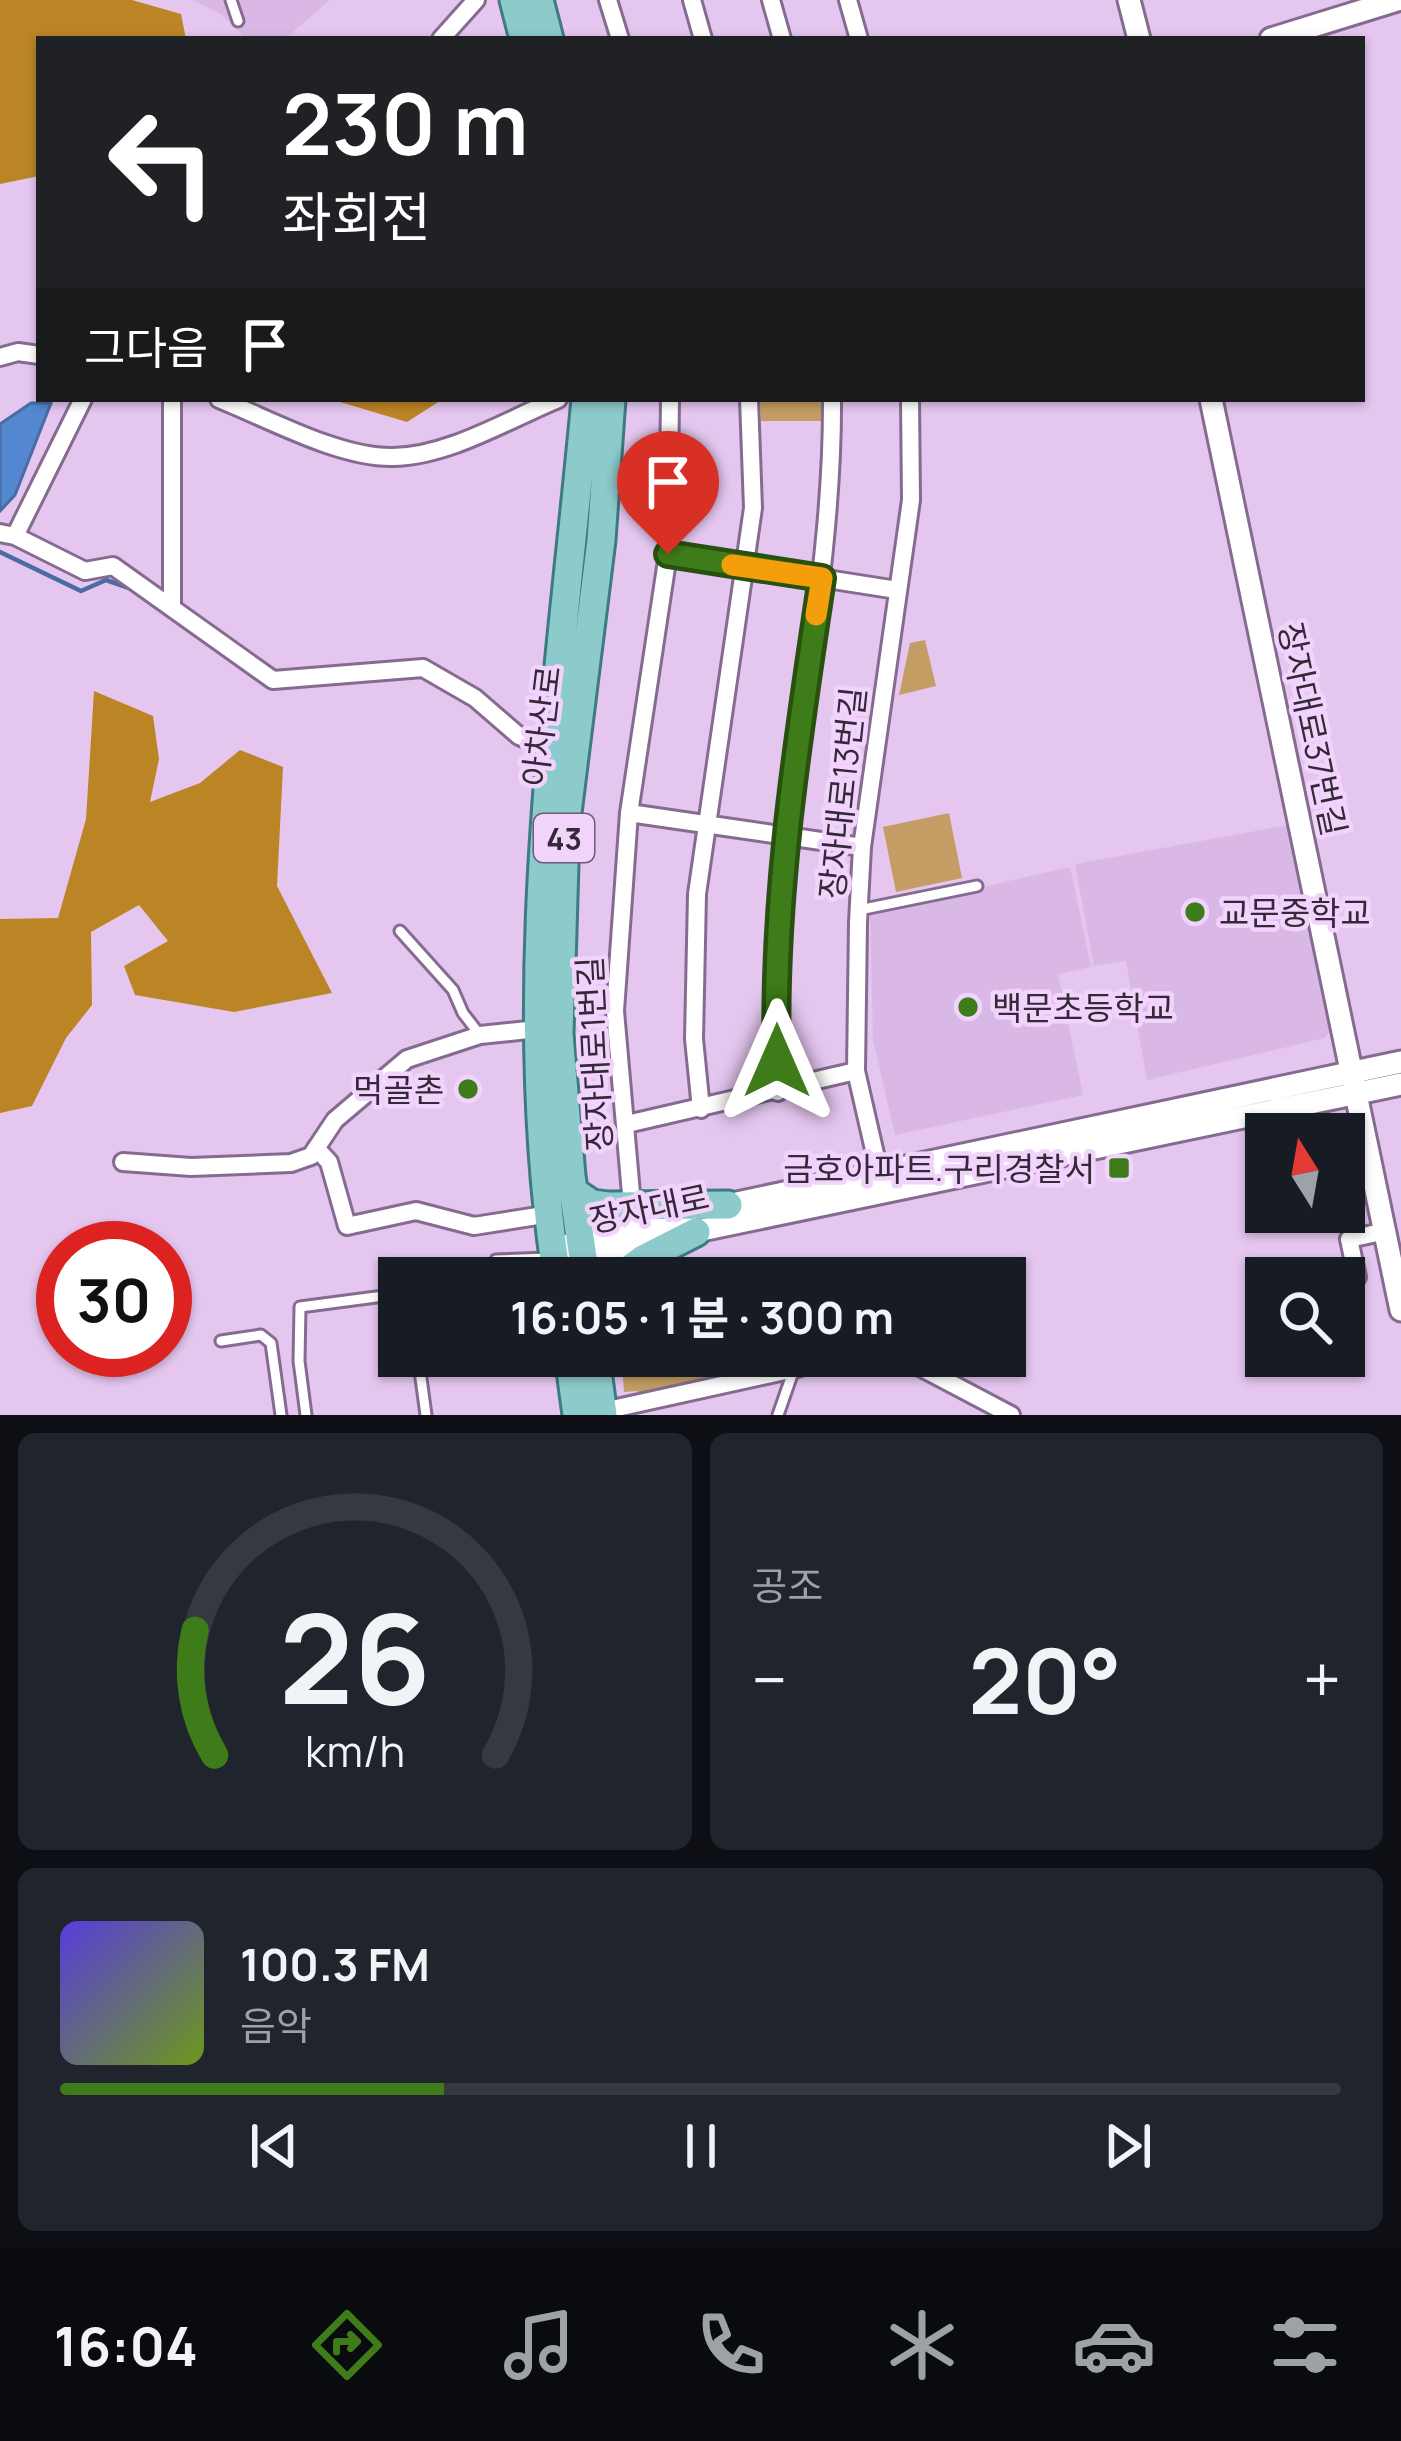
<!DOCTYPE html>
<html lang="ko">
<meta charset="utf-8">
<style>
:root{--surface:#171b24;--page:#20242c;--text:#f1f3f6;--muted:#9ea1a6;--line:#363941;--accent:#3d7c18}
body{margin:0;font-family:Manrope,"Noto Sans KR",sans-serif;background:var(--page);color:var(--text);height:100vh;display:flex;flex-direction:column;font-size:45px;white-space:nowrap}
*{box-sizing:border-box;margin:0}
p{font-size:39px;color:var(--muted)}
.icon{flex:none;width:66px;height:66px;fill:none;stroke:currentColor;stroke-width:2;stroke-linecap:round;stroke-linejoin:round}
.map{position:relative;height:1415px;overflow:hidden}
.sheet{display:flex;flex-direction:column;gap:18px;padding:18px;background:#0d0f14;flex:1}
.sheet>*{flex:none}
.banner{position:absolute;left:36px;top:36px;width:1329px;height:366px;border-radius:0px;box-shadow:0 3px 9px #0004;background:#202124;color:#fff;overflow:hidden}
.needle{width:78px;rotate:349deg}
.fabs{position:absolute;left:1245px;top:1113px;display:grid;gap:24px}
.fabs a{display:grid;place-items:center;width:120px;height:120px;border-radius:0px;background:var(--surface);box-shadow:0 3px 9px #0004;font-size:60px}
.speed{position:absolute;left:36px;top:1221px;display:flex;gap:24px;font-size:60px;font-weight:700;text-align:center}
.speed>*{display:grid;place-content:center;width:156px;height:156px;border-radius:50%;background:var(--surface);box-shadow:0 3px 9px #0004;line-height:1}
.speed .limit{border:18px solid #d22;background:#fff;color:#111}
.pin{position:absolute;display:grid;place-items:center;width:102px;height:102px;color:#fff;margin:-123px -51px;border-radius:50% 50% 50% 0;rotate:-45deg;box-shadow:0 0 12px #0007}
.pin .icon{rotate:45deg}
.me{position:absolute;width:132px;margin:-66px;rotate:0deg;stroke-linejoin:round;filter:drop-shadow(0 0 9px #0008)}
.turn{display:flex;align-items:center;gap:42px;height:252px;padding:0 48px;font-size:54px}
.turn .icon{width:156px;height:156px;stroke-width:2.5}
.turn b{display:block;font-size:84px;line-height:102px}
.then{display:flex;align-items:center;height:114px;padding:0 48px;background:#0003;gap:24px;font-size:45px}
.big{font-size:90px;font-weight:700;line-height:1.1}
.sheet .tile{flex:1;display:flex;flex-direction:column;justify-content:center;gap:18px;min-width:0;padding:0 42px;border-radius:18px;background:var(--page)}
.sheet .dial{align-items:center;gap:0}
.dial svg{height:312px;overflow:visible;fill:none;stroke:var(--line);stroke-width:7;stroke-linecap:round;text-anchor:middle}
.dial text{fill:var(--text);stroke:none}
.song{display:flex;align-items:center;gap:36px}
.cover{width:144px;height:144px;border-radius:18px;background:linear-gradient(135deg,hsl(250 70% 55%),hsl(80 70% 35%))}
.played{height:12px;border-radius:6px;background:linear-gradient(90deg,var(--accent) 30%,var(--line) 30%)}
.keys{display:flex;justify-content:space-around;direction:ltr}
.heat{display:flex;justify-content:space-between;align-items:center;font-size:66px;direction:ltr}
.sheet .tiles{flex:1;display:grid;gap:18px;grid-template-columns:1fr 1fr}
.tile:last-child{grid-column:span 2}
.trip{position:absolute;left:378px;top:1257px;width:648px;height:120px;border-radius:0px;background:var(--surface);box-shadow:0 3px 9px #0004;font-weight:700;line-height:120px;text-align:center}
.menu{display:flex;height:192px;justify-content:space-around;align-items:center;background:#090b0e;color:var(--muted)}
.menu .icon{width:84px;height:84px}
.menu .selected{color:var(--accent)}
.menu b{font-size:54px;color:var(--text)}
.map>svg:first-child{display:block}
</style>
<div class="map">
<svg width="1401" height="1415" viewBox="0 0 1401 1415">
<rect width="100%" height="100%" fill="#e4c6ef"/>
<path fill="#dab8e6" d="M192 0H330L285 39H246L221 14Z
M1288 825 1332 1028 1325 1038 1147 1080 1126 961 1094 966 1075 864Z
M1070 867 1091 967 1058 974 1083 1095 895 1135 873 1040 870 913Z"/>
<path fill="#c39d64" d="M760 399H824V421H761Z
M925 640 936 686 899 695 910 643Z
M949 813 962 878 896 892 883 827Z
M775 1356H813L646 1396 637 1391 624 1392 622 1363 636 1357C684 1393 722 1370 775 1356Z"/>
<path fill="#bb8526" d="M0 0H132L181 14 186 39H39V176L0 184Z
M330 399H443L407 422Z
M94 691 153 716 159 759 150 802 200 783 240 750 283 767 277 886 332 993 234 1012 135 995 124 966 168 941 139 905 91 932 92 1005 66 1038 32 1106 0 1113V919L58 918 86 819Z"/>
<path fill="#5388d0" stroke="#4a6ca3" stroke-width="3" d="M31 403H51L15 495 0 511V424Z"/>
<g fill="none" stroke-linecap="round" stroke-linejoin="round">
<path stroke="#4a6ca3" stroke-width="4.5" d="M0 552 81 591 106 580 132 589"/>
<defs>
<path id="service" d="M231 0 238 21
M859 910 977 886
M400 931 453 990 463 1013 480 1035
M492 1278 496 1260 548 1258
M508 1278 529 1275 549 1261
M221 1341 261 1335 271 1343 281 1415
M418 1356 426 1415
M306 1415 299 1361 300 1307 399 1294
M778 1415 794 1369"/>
<path id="minor" d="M608 0 620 39
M692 0 703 39
M771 0 782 39
M848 0 859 39
M441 39 476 0
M0 357 18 352 39 355
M172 399V608
M219 399C269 419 339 458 393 457 449 456 507 420 558 399
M0 533 15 536 85 571 113 566 273 680 423 668 475 698 519 736 557 752
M15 536 83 399
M668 554 897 590
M629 813 862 847
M778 1092C776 1006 777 921 787 836 803 690 833 546 832 399
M701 1109 694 1039 697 894 753 508 749 399
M627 1124 856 1071
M316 1148 329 1162 347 1226 416 1211 474 1226 550 1214
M123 1162 191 1167 291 1163 311 1156 335 1120 407 1059 480 1035 538 1029
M881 1180 856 1071 858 922 862 847 911 500 910 399
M632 1205 615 1011 629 813 668 554 670 399
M1357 1277 1349 1239 1386 1231
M899 1356 1011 1415
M603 1411 794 1369 832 1356"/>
<path id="tertiary" d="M1129 0 1139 39
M1271 39 1397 0
M1211 399 1401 1310
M718 1207 1401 1062
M568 1246 581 1236 687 1214
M572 1257 1401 1084"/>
<path id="primary" d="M514 0 524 39
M539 0 549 39
M574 1192 592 1204 608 1206 728 1205
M557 1278C512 986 559 690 586 399
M586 1278 571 1176 559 1034 565 829 601 540 611 399
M618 1278 643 1259 696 1232
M569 1356 577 1415
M595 1356 603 1415"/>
</defs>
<use href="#service" stroke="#866b90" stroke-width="15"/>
<use href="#minor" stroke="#866b90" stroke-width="22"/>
<use href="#tertiary" stroke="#866b90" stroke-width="27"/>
<use href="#primary" stroke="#3d7a81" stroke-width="33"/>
<use href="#service" stroke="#fff" stroke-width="9"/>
<use href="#minor" stroke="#fff" stroke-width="16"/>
<use href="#tertiary" stroke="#fff" stroke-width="21"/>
<use href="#primary" stroke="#8dcacb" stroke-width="27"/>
</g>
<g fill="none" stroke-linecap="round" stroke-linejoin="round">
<defs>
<path id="route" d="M668 554 822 578C798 738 772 899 777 1061"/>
</defs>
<use href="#route" stroke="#285110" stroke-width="30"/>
<use href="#route" stroke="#3d7c18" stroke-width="21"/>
<path stroke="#f59e0b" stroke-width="21" d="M732 565 822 578 816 615"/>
</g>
<g fill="#3d7c18" stroke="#f1d3fc" stroke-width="4.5">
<circle cx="1195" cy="912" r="12"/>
<circle cx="968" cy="1007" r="12"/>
<circle cx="468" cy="1089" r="12"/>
<rect x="1107" y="1156" width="24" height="24" rx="6"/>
</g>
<g text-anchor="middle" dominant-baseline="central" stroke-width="9" stroke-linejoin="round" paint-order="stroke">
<rect fill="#f1d3fc" stroke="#6d5c74" stroke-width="3" x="534" y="814" width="60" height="48" rx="9"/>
<g font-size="30" font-weight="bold" fill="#352939">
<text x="564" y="838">43</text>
</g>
<g font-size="33" fill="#352939" stroke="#f1d3fc">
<text transform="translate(541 726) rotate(-83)">아차산로</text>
<text transform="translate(1313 729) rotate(78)">장자대로37번길</text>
<text transform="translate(842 793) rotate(-84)">장자대로13번길</text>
<text transform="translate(594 1054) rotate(-93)">장자대로1번길</text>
<text transform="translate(649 1208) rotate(-12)">장자대로</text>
</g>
<g font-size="33" fill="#352939" stroke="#f1d3fc" text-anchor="start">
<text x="1219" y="912">교문중학교</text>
<text x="992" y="1007">백문초등학교</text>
<text x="444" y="1089" text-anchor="end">먹골촌</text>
<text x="1095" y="1168" text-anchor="end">금호아파트.구리경찰서</text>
</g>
</g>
</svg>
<div class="fabs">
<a><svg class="needle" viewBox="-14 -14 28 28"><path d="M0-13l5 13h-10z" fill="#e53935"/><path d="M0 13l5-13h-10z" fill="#9ea1a6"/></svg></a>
<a><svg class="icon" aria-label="search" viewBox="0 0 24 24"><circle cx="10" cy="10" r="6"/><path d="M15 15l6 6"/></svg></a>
</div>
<div class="speed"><div class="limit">30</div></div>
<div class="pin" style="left:668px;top:554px;background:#d93025"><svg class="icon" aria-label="arrive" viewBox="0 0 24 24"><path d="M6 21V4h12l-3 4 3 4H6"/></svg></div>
<svg class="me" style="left:777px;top:1061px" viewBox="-20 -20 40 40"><path d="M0-17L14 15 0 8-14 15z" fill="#3d7c18" stroke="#fff" stroke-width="4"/></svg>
<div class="trip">16:05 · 1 분 · 300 m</div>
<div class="banner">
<div class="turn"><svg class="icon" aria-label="left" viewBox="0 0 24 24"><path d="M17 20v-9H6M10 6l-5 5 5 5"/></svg><div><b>230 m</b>좌회전</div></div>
<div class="then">그다음<svg class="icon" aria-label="arrive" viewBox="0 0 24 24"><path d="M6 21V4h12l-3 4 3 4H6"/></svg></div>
</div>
</div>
<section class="sheet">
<div class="tiles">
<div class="tile dial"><svg viewBox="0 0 100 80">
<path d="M14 69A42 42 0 1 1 86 69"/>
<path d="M14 69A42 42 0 0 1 9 37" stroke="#3d7c18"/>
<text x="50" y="56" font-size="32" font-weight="700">26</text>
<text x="50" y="72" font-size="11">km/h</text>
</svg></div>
<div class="tile"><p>공조</p>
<div class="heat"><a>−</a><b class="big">20°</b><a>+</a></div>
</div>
<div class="tile">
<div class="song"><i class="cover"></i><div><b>100.3 FM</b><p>음악</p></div></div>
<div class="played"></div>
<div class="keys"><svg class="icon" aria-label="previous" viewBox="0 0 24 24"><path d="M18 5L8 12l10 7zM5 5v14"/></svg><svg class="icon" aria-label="pause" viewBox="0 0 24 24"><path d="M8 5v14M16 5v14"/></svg><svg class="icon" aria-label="next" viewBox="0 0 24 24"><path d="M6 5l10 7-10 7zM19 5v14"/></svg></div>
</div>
</div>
</section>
<nav class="menu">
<b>16:04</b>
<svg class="icon selected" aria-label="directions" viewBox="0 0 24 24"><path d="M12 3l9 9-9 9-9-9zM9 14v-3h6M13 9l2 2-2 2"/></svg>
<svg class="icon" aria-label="music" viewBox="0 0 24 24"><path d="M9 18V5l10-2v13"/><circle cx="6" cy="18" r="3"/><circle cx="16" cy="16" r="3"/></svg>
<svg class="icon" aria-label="phone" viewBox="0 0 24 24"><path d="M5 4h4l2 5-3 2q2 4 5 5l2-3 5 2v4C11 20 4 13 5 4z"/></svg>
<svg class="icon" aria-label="climate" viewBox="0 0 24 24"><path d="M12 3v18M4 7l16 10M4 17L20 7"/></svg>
<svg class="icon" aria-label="car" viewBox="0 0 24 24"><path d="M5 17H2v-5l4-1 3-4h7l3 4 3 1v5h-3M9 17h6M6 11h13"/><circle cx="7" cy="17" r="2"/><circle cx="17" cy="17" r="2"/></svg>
<svg class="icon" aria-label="filters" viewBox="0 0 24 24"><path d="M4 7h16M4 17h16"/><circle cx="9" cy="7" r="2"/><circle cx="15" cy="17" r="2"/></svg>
</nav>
